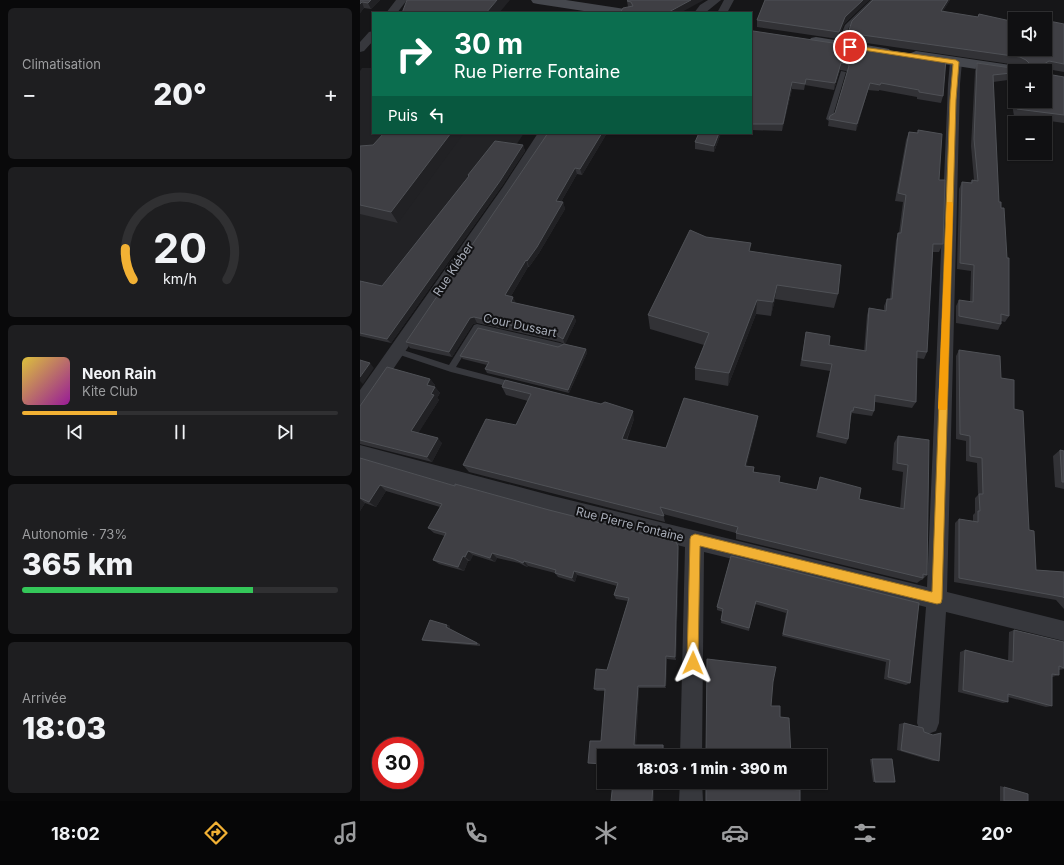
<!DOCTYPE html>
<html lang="fr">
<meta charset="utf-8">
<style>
:root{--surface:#101012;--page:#1e1e20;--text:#f1f3f6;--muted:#9c9d9f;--line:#303032;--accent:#f2b134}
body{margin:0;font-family:Inter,sans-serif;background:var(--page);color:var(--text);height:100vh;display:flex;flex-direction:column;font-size:15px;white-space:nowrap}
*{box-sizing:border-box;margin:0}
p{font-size:13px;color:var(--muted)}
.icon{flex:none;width:22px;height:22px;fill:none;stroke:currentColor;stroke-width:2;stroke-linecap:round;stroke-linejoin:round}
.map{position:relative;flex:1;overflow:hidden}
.drawer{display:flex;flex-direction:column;gap:8px;padding:8px;background:#09090a;width:360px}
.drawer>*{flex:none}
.top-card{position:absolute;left:12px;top:12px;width:380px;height:122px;border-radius:0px;box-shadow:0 1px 3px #0004,0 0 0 1px var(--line);background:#0b6e4f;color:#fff;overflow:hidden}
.controls{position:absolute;left:648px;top:12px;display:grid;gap:8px}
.controls a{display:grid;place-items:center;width:44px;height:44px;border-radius:0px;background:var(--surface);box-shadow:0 1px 3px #0004,0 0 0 1px var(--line);font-size:20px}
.speed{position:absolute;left:12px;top:737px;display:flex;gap:8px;font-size:20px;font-weight:700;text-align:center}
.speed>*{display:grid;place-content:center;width:52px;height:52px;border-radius:50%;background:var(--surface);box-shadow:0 1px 3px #0004,0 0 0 1px var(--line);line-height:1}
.speed .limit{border:6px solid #d22;background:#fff;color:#111}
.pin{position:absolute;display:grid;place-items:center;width:34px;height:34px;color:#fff;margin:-17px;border:2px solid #fff;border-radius:50%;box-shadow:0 1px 4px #0007}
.me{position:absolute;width:44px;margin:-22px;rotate:1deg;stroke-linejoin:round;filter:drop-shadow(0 0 3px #0008)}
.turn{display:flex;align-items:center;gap:14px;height:84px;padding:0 16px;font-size:18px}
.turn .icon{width:52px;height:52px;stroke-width:2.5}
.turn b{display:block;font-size:28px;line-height:34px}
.then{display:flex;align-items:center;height:38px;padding:0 16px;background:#0003;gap:8px;font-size:15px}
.big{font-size:30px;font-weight:800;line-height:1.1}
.drawer .tile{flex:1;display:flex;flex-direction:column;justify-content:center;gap:6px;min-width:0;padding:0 14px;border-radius:6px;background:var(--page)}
.drawer .dial{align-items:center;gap:0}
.dial svg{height:104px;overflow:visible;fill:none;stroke:var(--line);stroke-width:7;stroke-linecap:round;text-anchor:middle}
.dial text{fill:var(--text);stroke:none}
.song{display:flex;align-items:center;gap:12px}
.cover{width:48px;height:48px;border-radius:6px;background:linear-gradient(135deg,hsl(50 70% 55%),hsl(300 70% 35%))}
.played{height:4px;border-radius:2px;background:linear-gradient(90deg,var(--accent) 30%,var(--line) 30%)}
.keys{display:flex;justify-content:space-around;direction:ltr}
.heat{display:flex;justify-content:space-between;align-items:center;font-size:22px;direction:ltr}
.charge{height:6px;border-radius:3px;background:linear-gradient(90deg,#34c759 73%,var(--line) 0)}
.trip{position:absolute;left:237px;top:749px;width:230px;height:40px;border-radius:0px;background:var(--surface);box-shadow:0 1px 3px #0004,0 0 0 1px var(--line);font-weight:800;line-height:40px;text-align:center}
.tabs{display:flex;height:64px;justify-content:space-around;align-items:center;background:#060607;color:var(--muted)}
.tabs .icon{width:28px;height:28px}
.tabs .current{color:var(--accent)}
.tabs b{font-size:18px;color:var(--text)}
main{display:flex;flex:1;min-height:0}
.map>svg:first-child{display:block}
</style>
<main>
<section class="drawer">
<div class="tile"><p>Climatisation</p>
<div class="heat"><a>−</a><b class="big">20°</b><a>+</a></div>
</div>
<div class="tile dial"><svg viewBox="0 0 100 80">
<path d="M14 69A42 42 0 1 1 86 69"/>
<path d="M14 69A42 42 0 0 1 8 45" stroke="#f2b134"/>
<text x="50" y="56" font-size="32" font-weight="700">20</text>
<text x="50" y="72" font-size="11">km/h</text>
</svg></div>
<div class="tile">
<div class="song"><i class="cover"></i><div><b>Neon Rain</b><p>Kite Club</p></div></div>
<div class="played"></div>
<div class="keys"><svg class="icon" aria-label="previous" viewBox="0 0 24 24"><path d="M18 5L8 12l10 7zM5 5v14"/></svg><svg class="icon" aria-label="pause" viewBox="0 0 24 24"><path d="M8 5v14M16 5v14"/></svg><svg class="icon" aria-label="next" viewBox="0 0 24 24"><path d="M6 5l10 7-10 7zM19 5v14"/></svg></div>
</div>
<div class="tile"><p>Autonomie · 73%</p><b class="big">365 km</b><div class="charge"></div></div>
<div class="tile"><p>Arrivée</p><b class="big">18:03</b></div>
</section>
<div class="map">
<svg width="704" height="801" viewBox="0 0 704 801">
<rect width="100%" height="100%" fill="#161618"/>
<path fill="#222225" d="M2 68H13V133H164L106 222 24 292 0 285V71Z"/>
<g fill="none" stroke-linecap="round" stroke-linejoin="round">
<path fill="#37383d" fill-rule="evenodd" d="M511 0H517L489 27 483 45 478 46 477 45 485 25Z
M488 46 493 47 490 60 487 62 484 60Z
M481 71 486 72 472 119 469 121 466 119Z
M117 324 200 343 203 344 204 346 203 348 200 349 119 330 96 367 157 383 158 385 157 387 154 388 91 372 34 353 33 351 34 349 37 348 89 365 114 325Z"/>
<path fill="#37383d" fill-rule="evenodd" d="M36 0H47L37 13H26Z
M348 0H361L345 13H334L340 5Z
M364 0H374L367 13H357Z
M13 31V41L4 51 0 52V42L9 32Z
M596 58 600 60 602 62 600 84 587 592 704 621V641L586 612 579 723 576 731 568 734 560 731 557 723 566 607 344 552 342 756H320L325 547 193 514 0 461V445L193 496 567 587 588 84 590 62 592 60Z
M178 133H190L153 193 6 409 0 411V390L143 187Z
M320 782H342L343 801H319Z"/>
<path fill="#45474d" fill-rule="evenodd" d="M171 0H206L265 9 270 10 272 13H237L178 4 173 3Z
M456 37 524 48 529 49 531 52 529 55 524 56 451 44 449 41 451 38Z
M556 51 657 66 662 68 665 71H655V75L551 59 548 56 551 53Z"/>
</g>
<path fill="#323236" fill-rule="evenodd" d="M0 0H20L11 9 4 8 0 13Z
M405 0H509L484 24 478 39 397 27V20Z
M513 0H590L583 11 655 49 704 24V72L687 69V74L704 77V123L654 116 648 80 633 82 639 202 641 208 649 316 645 322 641 321V324L638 330 596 323V306L599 300 610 302 611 271 597 269 599 189 602 182 610 183 612 180H614L611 146 615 71 617 63 658 69 660 66 657 65 486 40 488 33ZM655 71 685 101H655Z
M267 1 320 13 268 7Z
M391 37 484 54 487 56 583 96 581 103 557 99V97L519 90V91L508 90 496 131 468 126 469 119 475 113 487 72 486 71 480 70 474 90 445 85 444 90 432 89 422 131 391 130Z
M558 130 579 180 583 244 579 252H573L567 352 564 359 557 358 556 402 552 408 515 402 514 411 512 416 492 413 491 417 488 439 486 444 456 437 470 371 440 366 446 332 469 345 504 351 507 315 509 308 524 310V306L527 299H530L536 240 538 233H539L543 202 535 201 546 140 549 132 557 133Z
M188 133H247L222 175 217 174 201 202H203L205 209 179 253 169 267H168L151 296 156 303 214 316 216 321 205 344 226 349 227 353 209 393 127 373 125 369 127 365 103 359 100 356 198 347 204 344 200 342 117 323 113 324 92 357 50 348 46 342Z
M339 133H361L354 152 335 149V142Z
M163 145 165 151 142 186 31 343 0 336V281L22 286 108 177V175Z
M0 146 38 223 0 214Z
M346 237 390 251 478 294 474 308 415 299 411 316 396 314 368 386 335 380V368L344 345 290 329 288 315Z
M599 350 641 378 654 409 669 530 676 570 704 572V609L696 600 594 582 595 523 599 519 613 521V515L615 513V498L618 495 617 463 606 461V441L596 439V356Z
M70 379 75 385 74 386 75 387 80 393 77 398 79 400 58 433 82 443 72 462 0 444V406Z
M142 387 274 419 267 440 306 448 397 424 386 466 394 467V472L419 482 456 490 460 477 499 499 540 509 543 472 532 470 534 443 538 436 569 440 567 575 562 580H561L557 583 376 539V533L303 514 305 522 109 472 103 465 156 425 168 401 146 395Z
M700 450 704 451V489L695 487 693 456Z
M0 458 95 486 318 546 319 550 316 660 307 659 306 688H279L276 745H303L304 746V756L241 741 245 691H237L234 689 247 670 268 601 256 599 254 595 257 586 217 575 215 582 198 577 195 573 168 566 167 567 159 563 137 558 135 562 113 555 110 561H108L104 571 79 564 73 560 85 536 74 533 68 528 80 507 26 491 16 507 5 503 0 511Z
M371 556 559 603 550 683 546 685 524 679 526 662 422 636 426 613 395 604 389 631 361 623 363 612 357 610V607Z
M87 625 90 626 89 629 120 644V646L65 641 62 640Z
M654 630 704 642V669L699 670V675L692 677V706L686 707 648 697V702L643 703 598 692 600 652 605 650 648 661 649 632Z
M544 723 579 761H573L537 750 539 724Z
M510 759H532L535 782H513Z
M640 786 644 787 668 801H640Z"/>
<path fill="#212124" d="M11 0H20L11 9 8 3Z
M137 0H150L139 13H126Z
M331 0H344L320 13H307Z
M503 0H509L484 24 478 39 479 32 485 17Z
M588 0H590L579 18 581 11Z
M2 2 4 8 0 13V4Z
M481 63 480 70 474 90 475 83Z
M432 82V89L422 131 423 124Z
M510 83 508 90 496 131 497 124Z
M91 133H104L38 223 31 212Z
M242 133H247L222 175 220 169Z
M359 133H361L354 152V146Z
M163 145 165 151 142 186 31 343 27 339Z
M215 168 217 174 198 207 196 201Z
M203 202 205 209 179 253 169 267 167 261Z
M166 260 168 267 148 301 145 295Z
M417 285 415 299 411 316 413 302Z
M153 297 156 303 151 302Z
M397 300 396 314 368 386 369 373Z
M214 316 216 321 205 345 203 339Z
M114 317 117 323 113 324 92 357 89 352 110 318Z
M226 349 227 353 209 393 208 390Z
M10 363 14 368 3 384 0 381V377Z
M70 379 75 385 71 391 67 385Z
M75 387 80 393 77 398 79 400 56 437 51 431Z
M273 411 274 419 264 446 262 439Z
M398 416 397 424 385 473V466Z
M78 438 82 443 72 462 67 457Z
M20 485 26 491 16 507 9 502Z
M0 499 5 503 0 511Z
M318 546 319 550 316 660 315 657Z
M108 551 113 555 110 561 105 557Z
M132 553 137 558 135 562 130 558Z
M103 556 108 561 104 571 98 567Z
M164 561 168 566 167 567 163 563Z
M214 571 217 575 215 582 212 578Z
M87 625 90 626 89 629 86 627Z
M306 656 307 659 306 688 305 686Z
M278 686 279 688 276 745H274Z
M303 745 304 746V756H303Z
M293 782H294V801H292Z"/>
<path fill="#3f3f44" stroke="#4f5156" d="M0 0H11L8 3 2 2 0 4Z
M47 0H137L126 13H42Z
M268 0H331L307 13H260L263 8 273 6 271 2 267 1Z
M405 0H503L485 17 479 32 397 20Z
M513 0H588L581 11 618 17 619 14 655 22V49H685V21L694 22 704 24V64L689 61 684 64 687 65V74L704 77V115L657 109 656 101H685V71H655V96L651 73 633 75 639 202H641V208H644L647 258H649V316L641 314V324L599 316V300L613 302 614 265 600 263 602 182 612 183V180L618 181 614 139 617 63 658 69 660 65H668L670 64 666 60 660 57 488 33 492 21Z
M393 31 486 45 484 54 487 56 493 54 495 46 586 59 583 96 559 92V90L521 83 520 85 510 83 497 124 469 119 470 116 475 113 489 66 488 64 481 63 475 83 446 79 445 84 432 82 423 124H391V37Z
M558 130 582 134 579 180H585L583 244H573L567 352 557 351 556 402 515 395 514 411 494 407 493 411H491L488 439 458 432 472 364 442 360 446 332 470 336 469 345 506 351 509 308 526 311 527 299H532L538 233H541L546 195 538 193 549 132 558 133Z
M24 133H91L31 212 0 205V146L13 145Z
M188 133H242L220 169 215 168 196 201 203 202 177 247 167 261 166 260 145 295 153 297 151 302 214 316 203 339 198 336 114 317 110 318 89 352 46 342Z
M339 133H359L354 146 335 142Z
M135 141 163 145 140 181 27 339 0 333V281L22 286 109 176 108 175Z
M330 230 346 237 391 243 389 251 481 265 478 294 417 285 413 302 397 300 369 373 335 368 349 333 288 315Z
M118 328 198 347 204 344 226 349 208 390 125 369 129 362 100 356Z
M599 350 640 356 641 378 654 380V409L663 411 669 530 674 531 676 570 704 572V598L703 597 599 578V519L618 522V511H620L619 494H623L622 458 610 456V436L600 434Z
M0 360 10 363 0 377Z
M27 367 70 379 67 385 75 387 71 394 74 395 51 431 78 438 67 457 0 440V406Z
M145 380 241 404 245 402 273 411 262 439 306 448 324 398 398 416 385 466 394 467 393 472 420 476 419 482 457 490 460 477 501 488 499 499 544 509 548 465 537 463 538 436 569 440 567 575 563 574V578L376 533 378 527 300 507 304 516 103 465 126 419 156 425 171 394 142 387Z
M700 450 704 451V482H702Z
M0 458 95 486V484L189 510 316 542 318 546 315 657 306 656 305 686H278L274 745H303V756H244V764L228 763 230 741H241L245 689H234L236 669 247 670 269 598 254 595 258 583 214 571 212 578 195 573 196 570 164 561 163 563 154 559 132 553 130 558 108 551 105 557 103 556 98 567 73 560 86 533 68 528 82 504 20 485 9 502 0 498Z
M371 556 559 603 550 683 528 677 530 660 423 634 428 610 396 601 389 628 361 620 363 609 357 607Z
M70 620 87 625 86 627 117 643V644L62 640Z
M654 630 704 642V668L699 666V675L692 674V706L648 694V702L603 690 605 650 653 662Z
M347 659 416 667 413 682 411 706H420V717L429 718 431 756H346Z
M544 723 563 728 564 732 573 735 581 733 579 761 541 750Z
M512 759H532L535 782H515Z
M253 782H293L292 801H251Z
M346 782H427V789L440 790V801H346Z
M644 787 668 794V801H644Z"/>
<path fill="#f2b134" stroke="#9d7322" d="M488 45 596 60 599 62 596 100 582 599 581 603 577 604 340 546 338 663 337 667 333 669 329 667 327 663 330 539 331 536 335 534 572 592 590 100 593 64 490 48H488Z"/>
<path fill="#f59e0b" d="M587 202H592L593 204 587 408 586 410H579L578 408Z"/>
<g text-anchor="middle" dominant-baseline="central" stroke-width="4" stroke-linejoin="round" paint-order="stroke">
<g font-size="12" fill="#a8adb8" stroke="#111113">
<text transform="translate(93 269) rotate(-56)">Rue Kléber</text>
<text transform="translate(160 325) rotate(12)">Cour Dussart</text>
<text transform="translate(270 524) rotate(14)">Rue Pierre Fontaine</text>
</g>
</g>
</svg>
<div class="controls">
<a><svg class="icon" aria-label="sound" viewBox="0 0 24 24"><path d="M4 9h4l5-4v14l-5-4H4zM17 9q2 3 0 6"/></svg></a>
<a>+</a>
<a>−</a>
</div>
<div class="speed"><div class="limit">30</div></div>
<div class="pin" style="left:490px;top:47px;background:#d93025"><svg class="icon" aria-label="arrive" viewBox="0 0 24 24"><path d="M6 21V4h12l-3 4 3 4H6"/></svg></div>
<svg class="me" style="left:333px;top:663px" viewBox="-20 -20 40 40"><path d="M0-17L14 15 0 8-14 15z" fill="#f2b134" stroke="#fff" stroke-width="4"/></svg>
<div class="trip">18:03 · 1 min · 390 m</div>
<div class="top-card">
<div class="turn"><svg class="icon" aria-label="right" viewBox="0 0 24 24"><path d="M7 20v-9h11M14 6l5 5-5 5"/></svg><div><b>30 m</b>Rue Pierre Fontaine</div></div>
<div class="then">Puis<svg class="icon" aria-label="left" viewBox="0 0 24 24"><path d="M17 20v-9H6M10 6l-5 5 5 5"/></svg></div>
</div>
</div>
</main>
<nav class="tabs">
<b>18:02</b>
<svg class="icon current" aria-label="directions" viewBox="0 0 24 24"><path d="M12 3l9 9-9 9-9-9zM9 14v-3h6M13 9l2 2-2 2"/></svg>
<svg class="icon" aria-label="music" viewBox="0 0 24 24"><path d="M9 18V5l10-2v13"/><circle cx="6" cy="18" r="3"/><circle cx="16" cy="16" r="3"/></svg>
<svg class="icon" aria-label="phone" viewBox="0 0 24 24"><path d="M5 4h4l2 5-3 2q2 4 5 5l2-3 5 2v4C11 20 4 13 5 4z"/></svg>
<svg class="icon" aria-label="climate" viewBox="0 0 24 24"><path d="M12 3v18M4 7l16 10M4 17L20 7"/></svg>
<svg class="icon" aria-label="car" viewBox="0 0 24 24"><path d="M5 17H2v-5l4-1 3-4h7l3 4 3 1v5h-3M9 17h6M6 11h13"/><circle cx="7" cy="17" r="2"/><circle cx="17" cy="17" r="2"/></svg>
<svg class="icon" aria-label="filters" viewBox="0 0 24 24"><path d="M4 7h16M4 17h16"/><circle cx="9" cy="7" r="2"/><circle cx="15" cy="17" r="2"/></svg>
<b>20°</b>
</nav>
